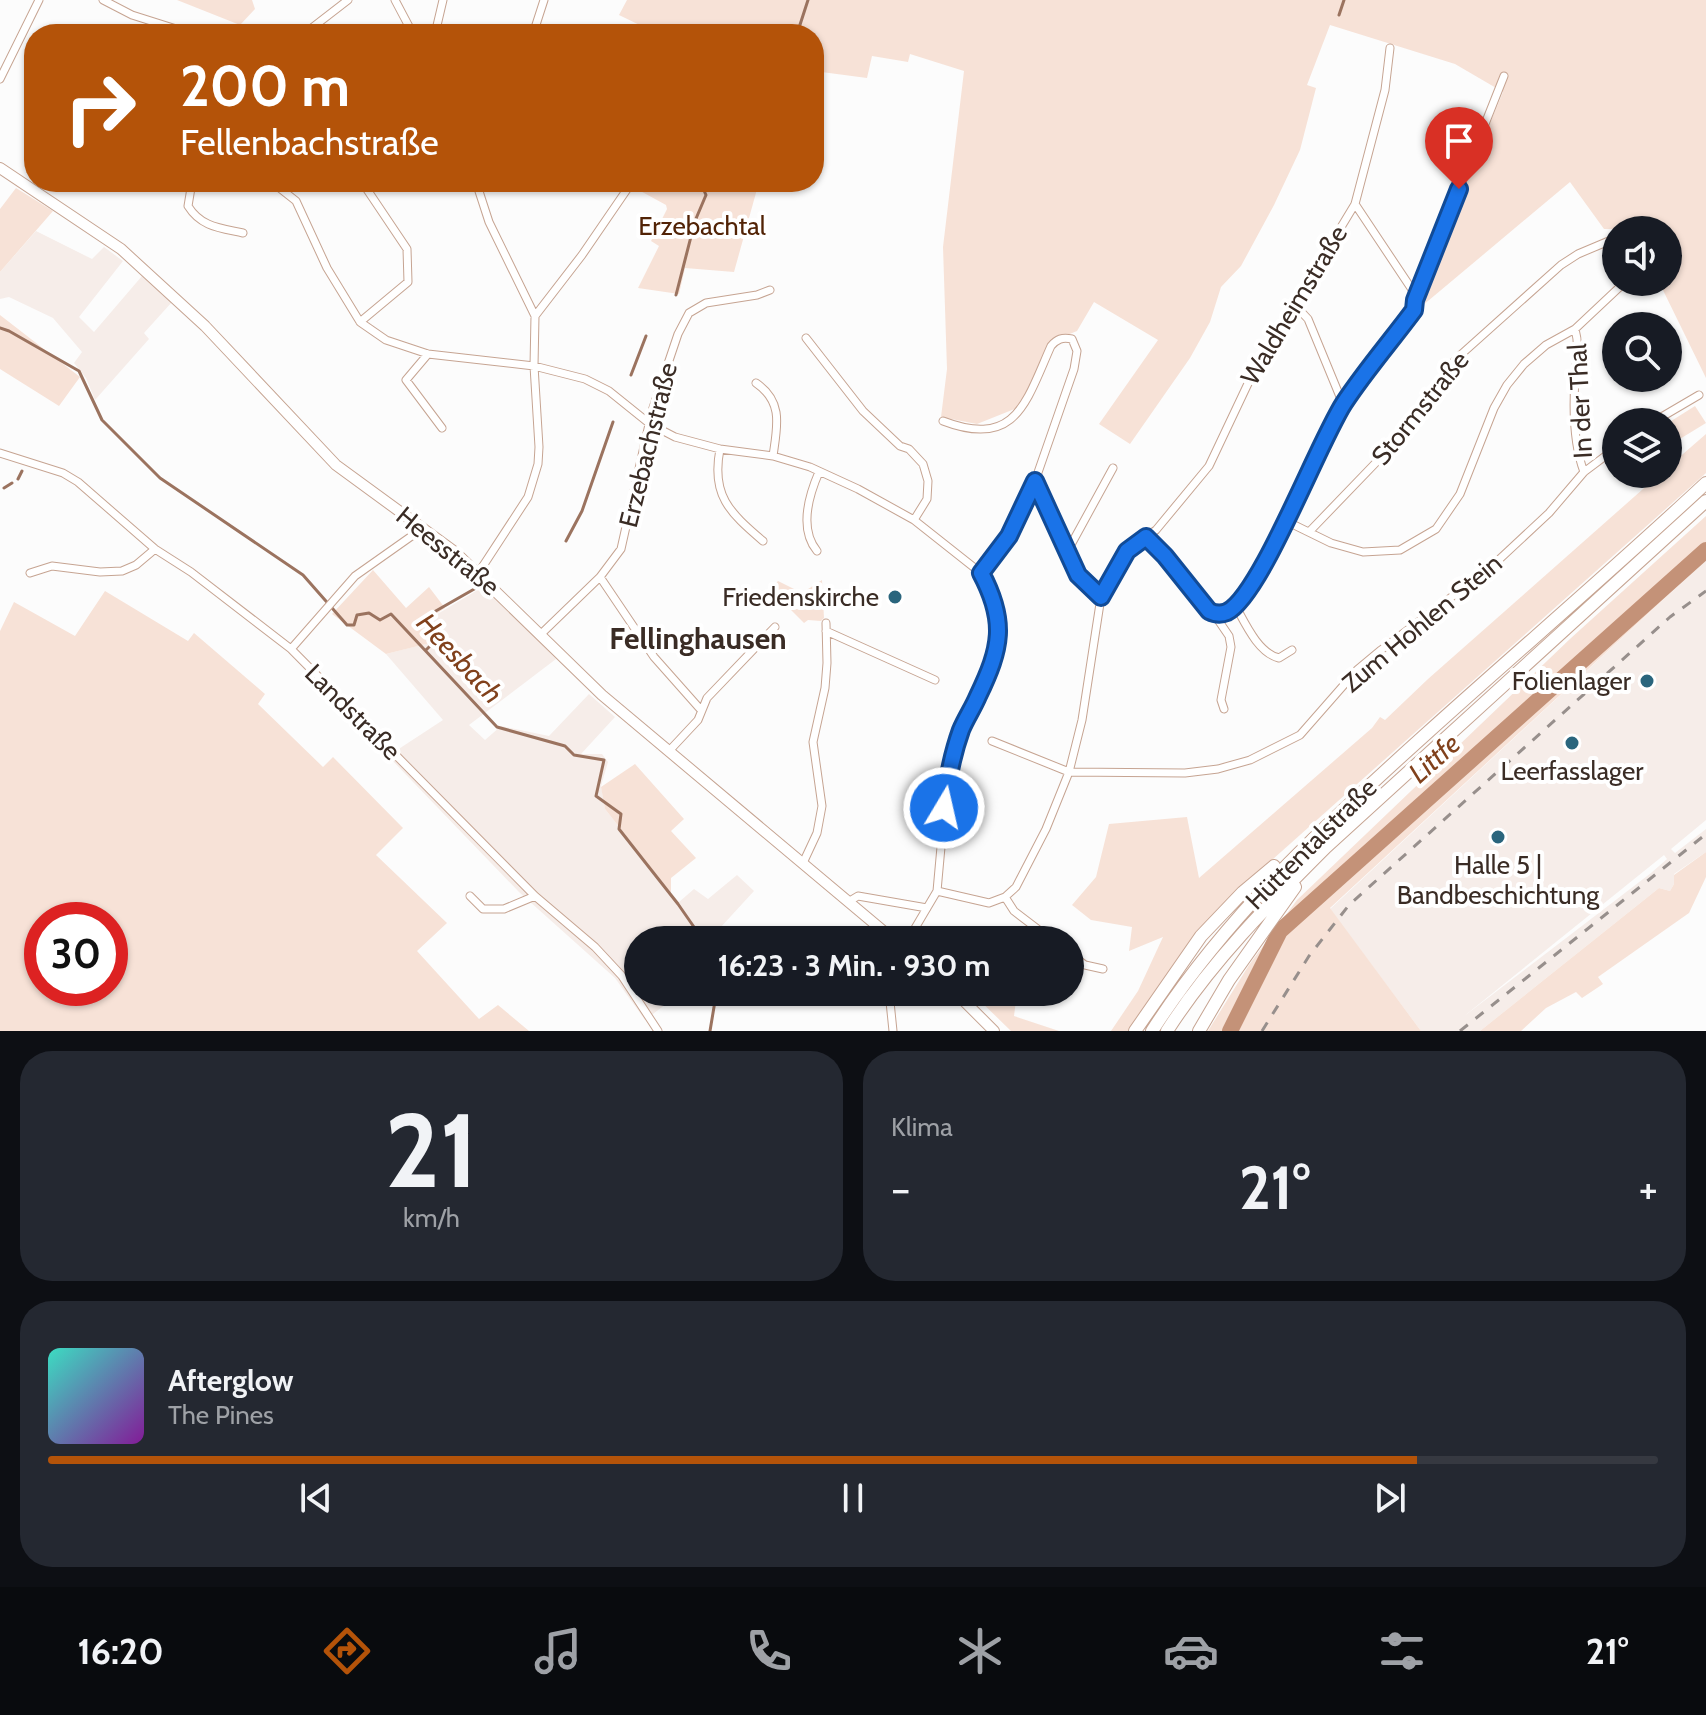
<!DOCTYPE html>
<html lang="de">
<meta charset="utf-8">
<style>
:root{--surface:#171b24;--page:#242831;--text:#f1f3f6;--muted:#9ea1a6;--line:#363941;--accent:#b45309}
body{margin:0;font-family:Cabin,sans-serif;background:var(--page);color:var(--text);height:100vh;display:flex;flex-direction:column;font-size:30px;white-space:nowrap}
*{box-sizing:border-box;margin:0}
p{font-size:26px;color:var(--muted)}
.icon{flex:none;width:44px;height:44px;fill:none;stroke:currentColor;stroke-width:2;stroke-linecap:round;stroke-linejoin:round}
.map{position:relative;height:1031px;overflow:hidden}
.drawer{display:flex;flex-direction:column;gap:20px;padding:20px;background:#0d0f14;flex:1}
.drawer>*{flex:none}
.banner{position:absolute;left:24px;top:24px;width:800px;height:168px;border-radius:32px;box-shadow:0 2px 6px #0004;background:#b45309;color:#fff;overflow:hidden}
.fabs{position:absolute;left:1602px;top:216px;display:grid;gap:16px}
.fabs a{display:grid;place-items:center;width:80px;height:80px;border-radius:50%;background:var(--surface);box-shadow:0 2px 6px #0004;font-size:40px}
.speed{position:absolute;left:24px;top:902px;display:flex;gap:16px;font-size:40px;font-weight:700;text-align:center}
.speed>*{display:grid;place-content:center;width:104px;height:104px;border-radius:50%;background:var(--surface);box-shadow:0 2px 6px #0004;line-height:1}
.speed .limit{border:12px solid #d22;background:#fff;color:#111}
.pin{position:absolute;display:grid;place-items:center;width:68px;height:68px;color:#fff;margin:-82px -34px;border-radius:50% 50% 50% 0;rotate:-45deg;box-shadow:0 0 8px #0007}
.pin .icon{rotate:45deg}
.me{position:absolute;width:88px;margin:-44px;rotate:9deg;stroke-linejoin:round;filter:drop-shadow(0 0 6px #0008)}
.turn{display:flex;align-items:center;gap:28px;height:168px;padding:0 24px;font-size:36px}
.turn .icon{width:104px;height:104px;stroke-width:2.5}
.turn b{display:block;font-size:56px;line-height:68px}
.big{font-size:60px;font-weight:700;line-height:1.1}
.drawer .card{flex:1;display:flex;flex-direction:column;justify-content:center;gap:12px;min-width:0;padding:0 28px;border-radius:32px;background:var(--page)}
.drawer .dial{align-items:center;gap:0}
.dial b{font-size:104px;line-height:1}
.song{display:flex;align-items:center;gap:24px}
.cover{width:96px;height:96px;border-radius:12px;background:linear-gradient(135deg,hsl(170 70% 55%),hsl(290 70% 35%))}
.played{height:8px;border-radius:4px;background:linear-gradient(90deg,var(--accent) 85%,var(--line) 85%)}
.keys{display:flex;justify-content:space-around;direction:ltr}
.heat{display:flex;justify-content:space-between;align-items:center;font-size:44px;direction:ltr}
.drawer .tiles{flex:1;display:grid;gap:20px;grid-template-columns:1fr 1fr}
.card:last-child{grid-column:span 2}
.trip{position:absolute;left:624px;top:926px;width:460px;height:80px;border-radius:40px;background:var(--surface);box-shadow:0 2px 6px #0004;font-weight:700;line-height:80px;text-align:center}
.dock{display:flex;height:128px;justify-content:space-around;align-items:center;background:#090b0e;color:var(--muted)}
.dock .icon{width:56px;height:56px}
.dock .selected{color:var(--accent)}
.dock b{font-size:36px;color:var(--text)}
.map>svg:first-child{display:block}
</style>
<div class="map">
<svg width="1706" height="1031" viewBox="0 0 1706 1031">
<rect width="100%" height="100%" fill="#fcfcfc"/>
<path fill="#f6ede9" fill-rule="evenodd" d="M36 231 92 259 104 247 123 261 79 317 94 332 142 276 172 302 144 333 149 339 95 400 86 378 74 363 82 352 53 318 9 297 0 299V272Z
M1706 560V820L1671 849 1675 853 1706 829V852L1674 874V884L1670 891 1659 888 1480 1031H1421L1330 909ZM1664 855 1667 859 1651 873 1463 1017Z
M486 585 556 659 469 725 485 740 501 726 549 736 589 694 615 717 581 754H602L608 762 601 786 605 809 671 893 679 902 694 889 708 899 737 875 754 891 709 940H638V992H682L645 1020 615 978 519 892 388 756 443 720 386 654 433 642 419 625Z"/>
<path fill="#f7e2d7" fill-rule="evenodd" d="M177 0H252L255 9 240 25Z
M627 0H1706V378L1659 282H1668V230L1604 229 1570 182 1422 306 1421 294 1436 252 1503 92 1455 64 1330 25 1307 85 1316 88 1300 150 1274 205 1241 266 1221 287 1210 322 1190 358 1130 444 1099 424 1158 340 1094 302 1077 331 1060 338 1017 408 977 424 941 417 947 369 943 247 964 71 910 54 908 62 872 56 867 78 814 71V34H658L619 15Z
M624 182H759L734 272 685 268 679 294 638 288 659 246 651 241 667 209 666 205Z
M16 188 53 211 0 272V209Z
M0 315 80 377 59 406 0 369Z
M1695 406 1706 423 1670 445 1668 423Z
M1706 434V473L1227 900 1190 942 1128 1031H1111L1138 991 1163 937 1129 951 1132 927 1091 920 1072 905 1096 877 1109 824 1187 817 1199 878 1372 728 1380 717 1385 720 1428 679 1660 474H1668V467Z
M1706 516V560L1330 908 1421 1031H1208L1249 965 1297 900 1571 638Z
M373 570 406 608 429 587 445 608 419 625 434 642 386 654 332 614Z
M822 580 824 618 821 621 808 620 804 623 770 589 778 581 802 593Z
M105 591 188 641 194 633 265 694 258 704 323 767 333 757 403 828 376 855 447 923 417 951 479 1019 498 1005 529 1031H0V631L14 602 75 636ZM42 920H110V988H42Z
M635 764 684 819 671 831 696 858 671 878V893L605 809 601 787Z
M1706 852V877L1689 913 1598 977 1603 984 1582 998 1576 992 1546 1008 1521 1031H1480L1659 888 1670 891 1674 884V875Z
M971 992H1017L1014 1016 1059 1031H1011Z"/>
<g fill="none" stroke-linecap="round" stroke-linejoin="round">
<path stroke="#9b735f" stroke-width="3" d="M1339 15 1344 0
M797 34 808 0
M676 295 695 221 706 195 702 186 707 182
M0 328 9 331 79 371 102 420 160 478 303 575 347 625H354L357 615 369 613 380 620 391 614 497 727 565 746 574 755 604 760 596 796 621 814 619 829 678 904 703 940
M631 375 646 336
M18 479 22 471
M4 488 12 483
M566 541 582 511 613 422
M426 650 434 642 430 618 434 612 476 588
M710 1031 715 1001 725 992"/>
<path stroke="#c49278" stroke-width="16" d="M1230 1031 1280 931 1706 550"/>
<defs>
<path id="minor" d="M103 0 132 15 192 34
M395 0 413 34
M304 34 348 0
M435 34 443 0
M533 34 544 0
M0 79 39 0
M192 182 188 206C201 227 220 228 243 233
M272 182 296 201 327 268 360 322 386 340 428 354 534 366 585 379 609 391 650 424 675 437 720 449 773 456 810 467 858 489 914 520 981 573 997 610 999 643 978 697 961 729 947 781 937 891 908 940
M476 182 489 222 535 316 534 366 539 447 538 464 528 497 479 572
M1416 298 1504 76
M1293 303 1308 319 1343 404
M535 316 582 255 630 185
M360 322 408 282 407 249 364 185
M1575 329C1580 347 1576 361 1575 379 1573 409 1573 443 1584 472
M806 338 863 411 900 446 909 449 923 464 928 481 927 499 914 520
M428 354 406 380 442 428
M756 383C784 402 777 427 773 456
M943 421C1016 449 1026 402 1051 346 1057 339 1062 337 1072 339L1077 351 1074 369 1035 481
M1653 422 1699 395
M720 449C711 495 729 512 763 541
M0 453 63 473 78 482 155 549 191 572 291 649 535 896 595 947 622 976 658 1031
M1286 521 1331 543 1363 552 1400 550 1436 529 1460 494 1494 408 1507 385 1524 364 1546 345 1575 329 1625 282
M1309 532 1388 450 1456 359 1561 265 1578 254 1616 238
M1146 537 1214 614 1229 611 1253 581 1286 521 1343 404 1414 310 1413 291 1355 204
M817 551C799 529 809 495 819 472
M1067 552 1113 468
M30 573 52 566 100 572 122 571 136 565 155 549
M981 573 1009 536 1035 481 1078 575 1101 597
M600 577 654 657 701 710
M1235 605C1245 623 1258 653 1279 658L1292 650
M1214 614 1229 636 1231 647 1221 700 1224 709
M826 631 935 680
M541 634 600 577 621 549 652 411 678 334 689 313 706 303 757 295 770 290
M291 649 355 576 423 528
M992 741 1069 772 1185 773 1218 769 1250 760 1300 735 1357 670 1381 650 1490 568 1549 513 1584 472 1616 448
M669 751 698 720 707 698 775 627
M803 863 817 833 822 806 813 742 825 688 827 663 826 623
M937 891 989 903 1005 897 1016 887 1046 829 1069 772 1082 720 1101 597 1127 551 1156 530 1209 466 1253 373 1355 204 1385 90 1390 48
M470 896 483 909H504L535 896
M1005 897 1014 911 1052 940
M848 902 858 896 927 908
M1070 954 1085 965 1103 969
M889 992 893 1031"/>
<path id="secondary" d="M0 168 121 249 205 326 336 465 455 552 602 695 894 940
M955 992 994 1031"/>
<path id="trunk" d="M1135 1031 1201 936 1243 892 1274 866
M1152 1031C1226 916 1325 825 1426 734 1519 650 1614 569 1706 483
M1167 1031C1211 962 1269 904 1326 847L1706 501
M1199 1031 1229 980 1295 887"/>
</defs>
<use href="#minor" stroke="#c6a492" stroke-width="9"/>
<use href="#secondary" stroke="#c6a492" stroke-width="12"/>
<use href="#trunk" stroke="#c6a492" stroke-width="14"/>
<use href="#minor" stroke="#fff" stroke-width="7"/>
<use href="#secondary" stroke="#fff" stroke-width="10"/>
<use href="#trunk" stroke="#fff" stroke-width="12"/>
<path stroke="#978f8c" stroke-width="3" stroke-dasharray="10 10" stroke-linecap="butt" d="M1262 1031 1309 956 1349 905 1670 617 1706 591
M1460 1031 1706 834"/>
</g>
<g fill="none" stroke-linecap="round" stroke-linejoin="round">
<defs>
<path id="route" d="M944 808C947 782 952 755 961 730 966 718 973 708 978 696 1001 648 1007 622 981 573L1009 536 1035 481 1078 575 1101 597 1127 551 1146 537 1165 556 1209 611C1215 614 1220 615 1227 612 1261 595 1318 443 1344 403 1365 371 1391 341 1414 310L1415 300 1459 189"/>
</defs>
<use href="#route" stroke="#114b97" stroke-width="20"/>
<use href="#route" stroke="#1a73e8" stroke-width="14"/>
</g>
<g fill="#2a657d" stroke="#fff" stroke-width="3">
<circle cx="895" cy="597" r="8"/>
<circle cx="1647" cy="681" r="8"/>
<circle cx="1572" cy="743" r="8"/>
<circle cx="1498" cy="837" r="8"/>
</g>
<g text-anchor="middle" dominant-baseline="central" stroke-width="8" stroke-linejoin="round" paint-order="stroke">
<g font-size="26" fill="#522306" stroke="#fff">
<text x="702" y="226">Erzebachtal</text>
</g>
<g font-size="26" fill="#3a2c25" stroke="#fff">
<text transform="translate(1294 305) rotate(-59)">Waldheimstraße</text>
<text transform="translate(1580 401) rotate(-93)">In der Thal</text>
<text transform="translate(1420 408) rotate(-51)">Stormstraße</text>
<text transform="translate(648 445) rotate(-76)">Erzebachstraße</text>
<text transform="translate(448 551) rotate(39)">Heesstraße</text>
<text transform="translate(1422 623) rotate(-40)">Zum Hohlen Stein</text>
<text transform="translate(353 712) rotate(45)">Landstraße</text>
<text transform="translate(1311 844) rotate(-45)">Hüttentalstraße</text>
</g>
<g font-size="26" fill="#3a2c25" stroke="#fff" text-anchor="end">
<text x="879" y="597">Friedenskirche</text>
<text x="1631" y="681">Folienlager</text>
<text x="1572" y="771" text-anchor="middle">Leerfasslager</text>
<text x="1498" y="865" text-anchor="middle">Halle 5 |<tspan x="1498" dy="30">Bandbeschichtung</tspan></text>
</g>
<g font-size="28" font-style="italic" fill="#81411c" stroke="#fff">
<text transform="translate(460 658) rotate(47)">Heesbach</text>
<text transform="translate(1434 758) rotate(-42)">Littfe</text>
</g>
<g font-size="30" font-weight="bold" fill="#3a2c25" stroke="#fff">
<text x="698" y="638">Fellinghausen</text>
</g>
</g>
</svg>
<div class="fabs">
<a><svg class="icon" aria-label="sound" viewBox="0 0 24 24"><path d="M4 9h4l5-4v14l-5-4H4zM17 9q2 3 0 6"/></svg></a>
<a><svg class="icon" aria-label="search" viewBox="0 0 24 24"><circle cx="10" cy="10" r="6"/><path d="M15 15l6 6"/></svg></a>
<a><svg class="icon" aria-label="layers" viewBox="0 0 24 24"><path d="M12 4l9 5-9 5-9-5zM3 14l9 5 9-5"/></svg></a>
</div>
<div class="speed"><div class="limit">30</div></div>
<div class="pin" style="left:1459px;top:189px;background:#d93025"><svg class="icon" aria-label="arrive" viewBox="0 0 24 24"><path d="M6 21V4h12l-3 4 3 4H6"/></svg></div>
<svg class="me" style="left:944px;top:808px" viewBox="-20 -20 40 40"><circle r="17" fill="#1a73e8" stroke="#fff" stroke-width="3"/><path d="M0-11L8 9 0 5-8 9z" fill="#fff"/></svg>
<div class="trip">16:23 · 3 Min. · 930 m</div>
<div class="banner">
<div class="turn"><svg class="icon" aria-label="right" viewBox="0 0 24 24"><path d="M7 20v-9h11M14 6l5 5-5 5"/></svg><div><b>200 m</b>Fellenbachstraße</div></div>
</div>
</div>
<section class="drawer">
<div class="tiles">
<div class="card dial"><b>21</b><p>km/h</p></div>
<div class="card"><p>Klima</p>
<div class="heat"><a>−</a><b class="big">21°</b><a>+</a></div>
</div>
<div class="card">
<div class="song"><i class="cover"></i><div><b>Afterglow</b><p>The Pines</p></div></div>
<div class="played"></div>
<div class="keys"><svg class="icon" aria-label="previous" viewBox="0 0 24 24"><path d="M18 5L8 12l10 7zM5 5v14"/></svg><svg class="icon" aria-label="pause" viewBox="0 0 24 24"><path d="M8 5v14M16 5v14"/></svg><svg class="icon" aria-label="next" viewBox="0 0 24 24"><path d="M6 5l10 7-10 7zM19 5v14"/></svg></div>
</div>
</div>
</section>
<nav class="dock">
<b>16:20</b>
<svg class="icon selected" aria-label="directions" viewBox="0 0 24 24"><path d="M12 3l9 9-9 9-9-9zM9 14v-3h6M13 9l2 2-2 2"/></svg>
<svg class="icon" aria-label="music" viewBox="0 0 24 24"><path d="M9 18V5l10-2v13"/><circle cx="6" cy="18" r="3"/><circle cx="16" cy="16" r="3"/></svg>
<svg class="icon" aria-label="phone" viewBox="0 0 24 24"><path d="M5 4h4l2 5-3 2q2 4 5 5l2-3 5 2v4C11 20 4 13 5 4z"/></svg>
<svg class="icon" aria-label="climate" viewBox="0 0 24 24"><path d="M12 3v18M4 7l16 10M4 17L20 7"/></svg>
<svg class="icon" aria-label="car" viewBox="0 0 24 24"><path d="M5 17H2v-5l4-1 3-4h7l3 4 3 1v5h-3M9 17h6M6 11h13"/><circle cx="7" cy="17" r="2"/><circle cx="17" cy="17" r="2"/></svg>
<svg class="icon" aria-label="filters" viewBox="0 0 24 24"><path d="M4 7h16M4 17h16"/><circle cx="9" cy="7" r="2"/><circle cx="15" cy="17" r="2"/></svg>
<b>21°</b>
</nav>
